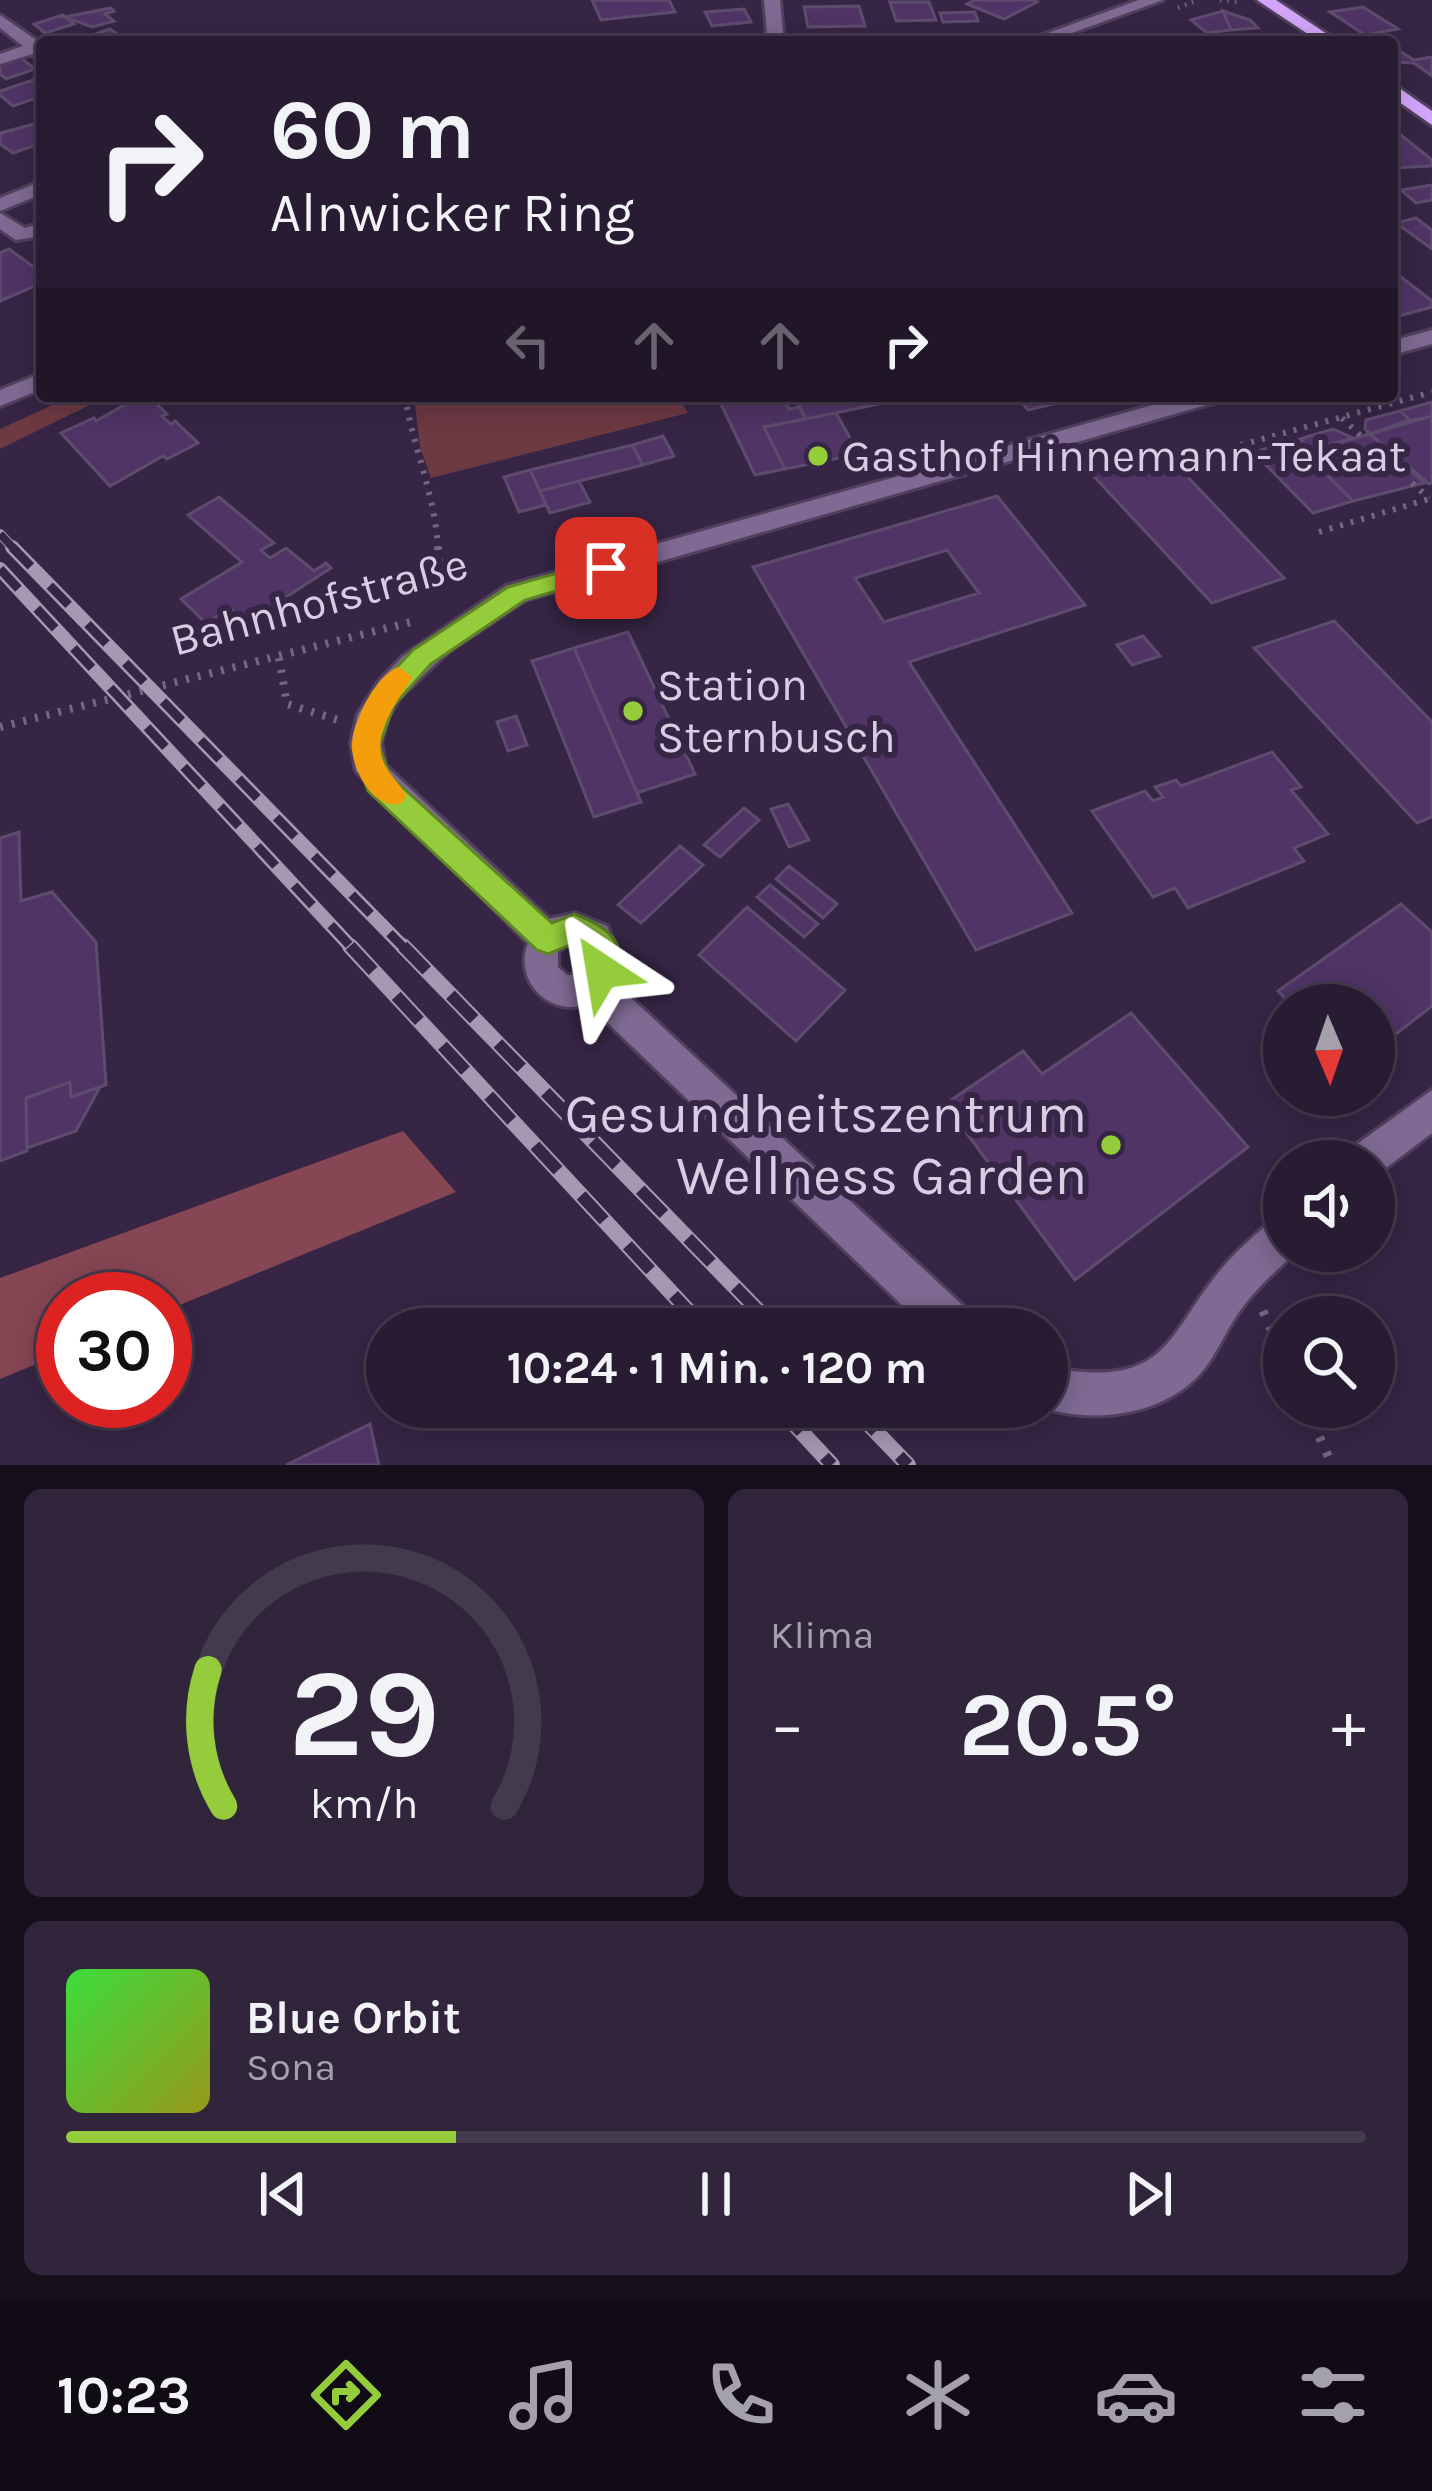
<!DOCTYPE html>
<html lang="de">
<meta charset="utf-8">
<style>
:root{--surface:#281c33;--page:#30253b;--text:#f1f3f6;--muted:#a5a1ac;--line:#443a4e;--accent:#95cc3b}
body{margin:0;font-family:Karla,sans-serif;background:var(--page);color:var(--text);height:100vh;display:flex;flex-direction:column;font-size:45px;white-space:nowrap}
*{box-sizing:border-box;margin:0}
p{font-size:39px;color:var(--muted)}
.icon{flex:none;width:66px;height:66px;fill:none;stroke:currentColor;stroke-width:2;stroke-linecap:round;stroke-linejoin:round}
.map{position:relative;height:1465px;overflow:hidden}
.sheet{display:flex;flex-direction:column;gap:24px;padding:24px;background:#160f1c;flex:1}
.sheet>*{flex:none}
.banner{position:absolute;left:36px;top:36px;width:1362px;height:366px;border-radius:12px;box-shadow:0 6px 30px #0003,0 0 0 3px var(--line);background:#281c33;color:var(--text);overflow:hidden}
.needle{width:78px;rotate:178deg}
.tools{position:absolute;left:1263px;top:984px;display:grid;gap:24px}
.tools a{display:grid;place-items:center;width:132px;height:132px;border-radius:50%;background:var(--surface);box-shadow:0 6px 30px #0003,0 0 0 3px var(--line);font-size:60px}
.speed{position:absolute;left:36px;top:1272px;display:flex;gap:24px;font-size:60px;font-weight:700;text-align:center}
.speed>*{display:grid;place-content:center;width:156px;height:156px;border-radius:50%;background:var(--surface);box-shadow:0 6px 30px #0003,0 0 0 3px var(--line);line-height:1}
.speed .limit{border:18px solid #d22;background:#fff;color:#111}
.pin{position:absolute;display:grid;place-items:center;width:102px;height:102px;color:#fff;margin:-51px;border-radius:24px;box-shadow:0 6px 18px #0006}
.me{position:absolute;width:132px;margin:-66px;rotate:327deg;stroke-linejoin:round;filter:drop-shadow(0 0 9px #0008)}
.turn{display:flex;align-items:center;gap:42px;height:252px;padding:0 36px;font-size:54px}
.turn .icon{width:156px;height:156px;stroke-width:2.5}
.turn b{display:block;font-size:84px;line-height:102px}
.lanes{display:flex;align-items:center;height:114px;padding:0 36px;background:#0003;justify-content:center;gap:60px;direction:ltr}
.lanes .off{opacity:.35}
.big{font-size:90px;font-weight:700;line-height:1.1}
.sheet .widget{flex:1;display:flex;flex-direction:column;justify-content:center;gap:18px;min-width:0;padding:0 42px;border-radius:18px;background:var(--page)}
.sheet .dial{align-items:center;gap:0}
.dial svg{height:312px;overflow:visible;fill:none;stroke:var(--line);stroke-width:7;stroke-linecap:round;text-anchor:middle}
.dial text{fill:var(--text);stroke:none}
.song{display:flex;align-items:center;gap:36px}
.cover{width:144px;height:144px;border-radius:18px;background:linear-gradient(135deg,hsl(120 70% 55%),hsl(60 70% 35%))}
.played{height:12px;border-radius:6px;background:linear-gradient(90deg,var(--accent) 30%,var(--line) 30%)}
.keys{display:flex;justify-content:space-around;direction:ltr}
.heat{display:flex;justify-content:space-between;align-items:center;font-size:66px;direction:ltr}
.sheet .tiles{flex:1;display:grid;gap:24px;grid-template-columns:1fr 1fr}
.widget:last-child{grid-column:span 2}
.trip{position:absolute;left:366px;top:1308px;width:702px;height:120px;border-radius:60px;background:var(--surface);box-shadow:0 6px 30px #0003,0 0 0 3px var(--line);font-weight:700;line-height:120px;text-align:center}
.dock{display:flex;height:192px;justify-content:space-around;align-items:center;background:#100b14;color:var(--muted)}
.dock .icon{width:84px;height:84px}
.dock .on{color:var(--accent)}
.dock b{font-size:54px;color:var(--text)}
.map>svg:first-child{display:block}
</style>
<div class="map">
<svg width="1432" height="1465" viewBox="0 0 1432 1465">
<rect width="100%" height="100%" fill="#362544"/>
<path fill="#6d3943" d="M72 396H108L0 449V429Z
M414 396H678L688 413 431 478 420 447Z"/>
<path fill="#864653" d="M403 1131 456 1192 165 1311V1299H63V1353L0 1379V1278Z"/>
<path fill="#4f3465" stroke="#5e4c6e" stroke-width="3" fill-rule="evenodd" d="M592 0H669L675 12 601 20Z
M975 0H1032L1037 2 1004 19 967 4Z
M890 2H929L936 20 896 21Z
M859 6 865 26 808 27 804 7Z
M1363 7 1398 29 1365 35 1330 12Z
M111 8 114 11 105 14 114 21 92 27 65 17Z
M744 9 751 22 712 26 705 12Z
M1223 11 1231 30 1207 33 1191 20Z
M1223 11 1250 20 1258 28 1231 30Z
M975 12 978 21 943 22 940 13Z
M63 15 74 24 45 33 34 24Z
M110 29 126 40 72 42Z
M1398 50 1414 60 1432 57V76L1414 63 1392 62V51Z
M21 58 35 69 6 79 0 74V65Z
M42 77V96L13 106 0 95V91Z
M42 122V143L13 153 0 144V133Z
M1401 135 1432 160V166L1392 168V136Z
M1432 185V200L1416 203 1401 190Z
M1416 218 1432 230V249L1396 223Z
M9 249 42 273V283L0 301V253Z
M1392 270 1432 301V307L1399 316 1392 310Z
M140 396H148L167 414 162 416 171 424 175 421 198 443 167 459 163 456 110 486 61 433 94 418 96 421Z
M717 396H782L789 409 799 407 806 419 764 427 785 469 755 475Z
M794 396H918L806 419Z
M1017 396H1086L1028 410Z
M1432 402V416L1425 418 1410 420 1400 411Z
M1400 411 1410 420 1370 434 1365 429 1366 420Z
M836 413 859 454 785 469 764 427Z
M1432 416V483L1429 484 1370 434Z
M1333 429 1353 438 1312 450 1300 439Z
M1370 434 1424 483 1353 501 1329 477 1337 474 1312 450Z
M663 436 674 456 643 465 632 445Z
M1300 439 1337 474 1329 477 1353 501 1313 513 1259 458 1261 450Z
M632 445 643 465 540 491 530 470Z
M1161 449 1284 578 1212 603 1088 470Z
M530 470 546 505 519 512 504 477Z
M579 481 590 502 550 513 540 491Z
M997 496 1085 605 909 662 1072 913 976 950 753 567ZM947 550 979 593 884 622 855 578Z
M219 497 274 543 261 550 270 558 286 548 314 571 326 563 331 568 246 623 230 608 206 623 181 599 242 562 188 515Z
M1334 621 1432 722V817L1417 823 1254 648Z
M628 632 695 774 637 793 574 648Z
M1143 636 1160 656 1132 665 1117 645Z
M574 648 641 802 594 817 532 661Z
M516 716 527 745 508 751 497 722Z
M1272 752 1301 787 1291 790 1328 834 1294 848 1304 861 1188 908 1175 888 1153 897 1092 811 1145 791 1153 801 1163 797 1155 787 1176 780 1181 786Z
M788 804 809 840 789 847 771 809Z
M744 808 759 820 720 857 704 845Z
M19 832 21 901 52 892 96 942 106 1085 71 1097 70 1082 26 1098 27 1151 0 1161V838Z
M680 846 703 865 641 923 618 905Z
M789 866 837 904 823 918 776 879Z
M770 885 818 924 804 937 757 897Z
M1401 904 1432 932V1006L1374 1051V1005H1291L1278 991Z
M747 907 845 990 796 1041 699 955Z
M1131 1013 1248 1147 1075 1280 945 1104 1023 1051 1042 1074Z
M70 1082 71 1097 100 1087 76 1131 27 1148 26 1098Z
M370 1424 379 1465H286Z"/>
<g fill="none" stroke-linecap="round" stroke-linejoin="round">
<defs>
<path id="minor" d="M764 0H780L783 33 776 42H759L767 32Z
M1139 0H1163L1047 42H1023Z
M0 15 42 44V58L33 54 0 64V54L23 46 0 28Z
M42 181V194L0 211V198Z
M0 213 25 228 42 223V236L16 240 0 229Z
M1432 330V344L1392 355V341Z
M42 373V389L0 406V390Z
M1185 396H1224L1220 401 525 600 449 651 400 697 388 717 381 742 385 765 549 919 575 913 607 926 621 957 614 982 972 1314 978 1329H927L588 1004C550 1018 513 981 528 943L356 771 351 742 358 714 379 681 402 657 506 586ZM567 944H577L586 952V967L577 975H567L558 967V952Z
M1432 1090V1133L1374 1177V1161H1348L1353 1147Z
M1284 1216V1251H1297C1277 1270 1255 1289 1239 1312 1226 1330 1218 1351 1205 1368 1168 1415 1096 1425 1041 1407H1047V1367C1182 1393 1164 1323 1240 1249 1254 1236 1266 1223 1284 1216Z"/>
<path id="major" d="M1257 0H1276L1339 42H1320Z
M1392 83 1432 111V125L1392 97Z"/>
</defs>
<use href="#minor" stroke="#50405d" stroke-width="6"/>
<use href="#major" stroke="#50405d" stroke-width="6"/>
<path stroke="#756681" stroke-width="4.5" stroke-dasharray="1.5 6" stroke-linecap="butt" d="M1220 0 1240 2
M1178 8 1198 0
M982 42 1004 36"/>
<path stroke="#756681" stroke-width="6" stroke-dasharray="3 8" stroke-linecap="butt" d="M405 396C413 448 436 497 438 550
M1342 418 1361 436
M1230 448 1432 392
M1412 483 1429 498
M1319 532 1432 498"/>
<path stroke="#756681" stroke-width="8" stroke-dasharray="3 9" stroke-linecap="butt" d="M438 547 439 563
M279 658 287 704 338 720
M0 727 411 622"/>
<path stroke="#756681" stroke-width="9" stroke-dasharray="4.5 12" stroke-linecap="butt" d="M1263 1311 1284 1358
M1306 1407 1332 1465"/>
<use href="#minor" fill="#7f6a93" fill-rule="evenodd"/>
<use href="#major" fill="#d2a5f9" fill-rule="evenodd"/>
<defs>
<path id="rail-far2" d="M0 534 15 550"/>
<path id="rail-far1" d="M12 547 405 949
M0 569 353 949"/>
<path id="rail" d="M350 946 705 1329
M403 946 776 1329
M778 1407 832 1465
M852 1407 908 1465"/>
</defs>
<use href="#rail-far2" stroke="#a599b1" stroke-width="10"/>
<use href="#rail-far1" stroke="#a599b1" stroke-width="14"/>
<use href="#rail" stroke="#a599b1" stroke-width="16"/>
<use href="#rail-far2" stroke="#362544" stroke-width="8" stroke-dasharray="21" stroke-linecap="butt"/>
<use href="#rail-far1" stroke="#362544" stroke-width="9" stroke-dasharray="27" stroke-linecap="butt"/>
<use href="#rail" stroke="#362544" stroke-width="12" stroke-dasharray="34" stroke-linecap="butt"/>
</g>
<path fill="#95cc3b" stroke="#618526" stroke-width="3" d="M606 559 618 568 614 574 525 600 431 664 394 705 379 746 390 776 552 923 574 914C607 926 631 943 614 981L602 986 591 981 584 946 575 943 548 954 537 950 368 791 352 746 373 692 413 650 508 587Z"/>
<path fill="#f59e0b" d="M399 667 412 677C398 702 372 731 383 761 388 773 399 783 406 795L402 803C375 812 352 771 352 746 352 723 376 674 399 667Z"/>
<g fill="#95cc3b" stroke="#362544" stroke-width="4.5">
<circle cx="818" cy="456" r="12"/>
<circle cx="633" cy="711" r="12"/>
<circle cx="1111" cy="1145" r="12"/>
</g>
<g text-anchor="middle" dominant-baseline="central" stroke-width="12" stroke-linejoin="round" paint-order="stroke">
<g font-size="45" fill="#d8cde2" stroke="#362544" text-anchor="start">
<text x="842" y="456">Gasthof Hinnemann-Tekaat</text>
<text x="657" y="685">Station<tspan x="657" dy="52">Sternbusch</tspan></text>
</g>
<g font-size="45" fill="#d8cde2" stroke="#362544">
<text transform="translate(319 602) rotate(-15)">Bahnhofstraße</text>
</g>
<g font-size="54" fill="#d8cde2" stroke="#362544" text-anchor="end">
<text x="1087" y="1114">Gesundheitszentrum<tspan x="1087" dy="62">Wellness Garden</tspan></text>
</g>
</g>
</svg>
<div class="tools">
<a><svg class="needle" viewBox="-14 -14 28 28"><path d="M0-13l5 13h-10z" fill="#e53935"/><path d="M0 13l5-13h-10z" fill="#a5a1ac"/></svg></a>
<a><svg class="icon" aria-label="sound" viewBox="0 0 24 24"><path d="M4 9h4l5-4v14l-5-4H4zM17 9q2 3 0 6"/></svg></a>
<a><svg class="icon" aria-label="search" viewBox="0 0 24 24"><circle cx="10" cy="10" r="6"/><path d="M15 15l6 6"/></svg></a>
</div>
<div class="speed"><div class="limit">30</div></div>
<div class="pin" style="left:606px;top:568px;background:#d93025"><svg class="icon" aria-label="arrive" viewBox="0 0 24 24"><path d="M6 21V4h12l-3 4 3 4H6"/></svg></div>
<svg class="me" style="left:602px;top:971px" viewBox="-20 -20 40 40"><path d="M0-17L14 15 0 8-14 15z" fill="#95cc3b" stroke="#fff" stroke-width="4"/></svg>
<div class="trip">10:24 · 1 Min. · 120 m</div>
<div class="banner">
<div class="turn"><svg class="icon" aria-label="right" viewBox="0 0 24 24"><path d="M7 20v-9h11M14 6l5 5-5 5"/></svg><div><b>60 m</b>Alnwicker Ring</div></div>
<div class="lanes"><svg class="icon off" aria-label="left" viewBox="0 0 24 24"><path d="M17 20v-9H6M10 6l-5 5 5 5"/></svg><svg class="icon off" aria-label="ahead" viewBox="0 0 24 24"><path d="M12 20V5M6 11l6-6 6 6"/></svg><svg class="icon off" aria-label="ahead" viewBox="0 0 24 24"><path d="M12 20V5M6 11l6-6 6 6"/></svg><svg class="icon" aria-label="right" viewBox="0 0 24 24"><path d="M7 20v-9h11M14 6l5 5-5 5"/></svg></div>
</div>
</div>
<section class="sheet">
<div class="tiles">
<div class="widget dial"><svg viewBox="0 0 100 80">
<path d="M14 69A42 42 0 1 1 86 69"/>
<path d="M14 69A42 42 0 0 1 10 34" stroke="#95cc3b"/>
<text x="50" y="56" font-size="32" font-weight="700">29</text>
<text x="50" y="72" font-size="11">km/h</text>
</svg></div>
<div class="widget"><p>Klima</p>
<div class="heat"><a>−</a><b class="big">20.5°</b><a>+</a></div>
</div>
<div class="widget">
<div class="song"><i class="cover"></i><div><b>Blue Orbit</b><p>Sona</p></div></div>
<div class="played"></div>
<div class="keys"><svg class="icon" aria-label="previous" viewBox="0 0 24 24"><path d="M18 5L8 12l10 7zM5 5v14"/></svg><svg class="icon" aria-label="pause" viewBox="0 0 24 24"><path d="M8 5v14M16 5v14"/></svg><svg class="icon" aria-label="next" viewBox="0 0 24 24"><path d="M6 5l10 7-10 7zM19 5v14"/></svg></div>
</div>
</div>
</section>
<nav class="dock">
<b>10:23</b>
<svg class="icon on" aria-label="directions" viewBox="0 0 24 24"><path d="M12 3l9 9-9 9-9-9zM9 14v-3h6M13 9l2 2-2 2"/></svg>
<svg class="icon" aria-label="music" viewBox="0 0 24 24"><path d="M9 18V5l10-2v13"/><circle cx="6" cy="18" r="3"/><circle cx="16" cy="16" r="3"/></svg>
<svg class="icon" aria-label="phone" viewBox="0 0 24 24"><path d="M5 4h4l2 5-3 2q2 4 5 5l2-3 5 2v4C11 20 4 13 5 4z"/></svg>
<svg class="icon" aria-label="climate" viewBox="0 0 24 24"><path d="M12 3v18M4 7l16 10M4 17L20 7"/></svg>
<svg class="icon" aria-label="car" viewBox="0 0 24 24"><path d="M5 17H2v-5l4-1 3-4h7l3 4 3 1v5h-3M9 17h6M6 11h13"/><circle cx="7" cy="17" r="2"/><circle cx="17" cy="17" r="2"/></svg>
<svg class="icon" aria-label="filters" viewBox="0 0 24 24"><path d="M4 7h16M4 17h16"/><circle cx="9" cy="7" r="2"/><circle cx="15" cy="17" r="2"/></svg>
</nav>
